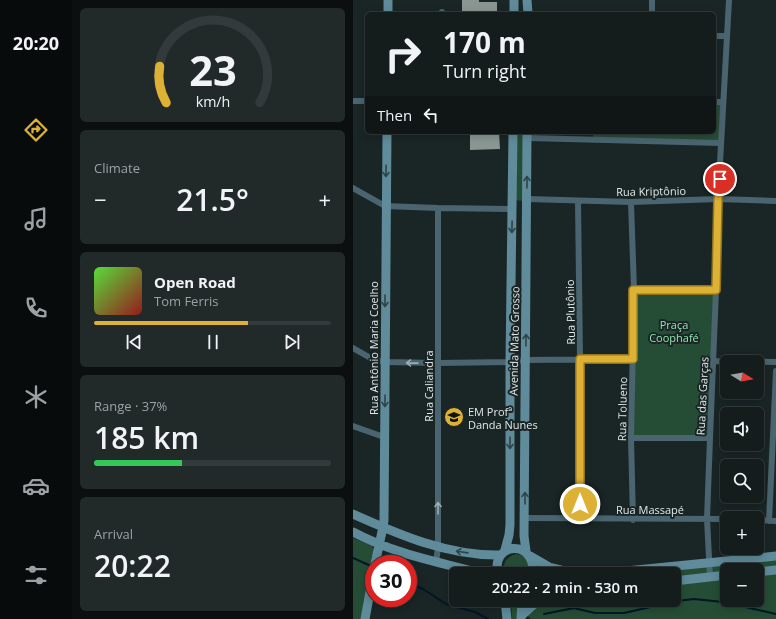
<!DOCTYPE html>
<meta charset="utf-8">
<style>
:root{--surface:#141c1c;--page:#212929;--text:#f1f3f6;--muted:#9da1a3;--line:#333a3b;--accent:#ddb133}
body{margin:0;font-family:"Open Sans",sans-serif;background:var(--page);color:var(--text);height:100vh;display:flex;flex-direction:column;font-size:15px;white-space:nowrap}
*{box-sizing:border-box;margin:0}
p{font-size:13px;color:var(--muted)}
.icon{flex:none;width:22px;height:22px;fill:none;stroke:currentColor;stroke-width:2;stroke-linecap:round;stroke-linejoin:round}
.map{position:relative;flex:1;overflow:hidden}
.details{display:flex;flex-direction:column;gap:8px;padding:8px;background:#0b0f0f;width:281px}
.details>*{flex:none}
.guide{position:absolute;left:12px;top:12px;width:351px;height:122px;border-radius:6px;box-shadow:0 2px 10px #0003,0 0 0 1px var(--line);background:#141c1c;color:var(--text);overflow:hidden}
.needle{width:26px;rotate:101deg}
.buttons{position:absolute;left:367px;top:355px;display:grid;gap:8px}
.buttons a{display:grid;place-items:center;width:44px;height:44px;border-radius:6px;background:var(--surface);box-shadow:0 2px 10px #0003,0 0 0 1px var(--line);font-size:20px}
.speed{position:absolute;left:12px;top:555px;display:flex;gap:8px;font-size:20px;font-weight:700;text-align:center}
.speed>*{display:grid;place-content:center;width:52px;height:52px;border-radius:50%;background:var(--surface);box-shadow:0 2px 10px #0003,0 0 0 1px var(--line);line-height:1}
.speed .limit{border:6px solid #d22;background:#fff;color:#111}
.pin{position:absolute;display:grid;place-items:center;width:34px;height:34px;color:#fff;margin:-17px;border:2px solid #fff;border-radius:50%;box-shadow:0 1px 4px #0007}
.me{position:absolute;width:44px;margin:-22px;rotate:0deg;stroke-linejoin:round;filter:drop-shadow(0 0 3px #0008)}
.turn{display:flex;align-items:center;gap:14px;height:84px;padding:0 12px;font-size:18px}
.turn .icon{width:52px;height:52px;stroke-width:2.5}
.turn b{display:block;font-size:28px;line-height:34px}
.then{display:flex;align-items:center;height:38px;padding:0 12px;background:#0003;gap:8px;font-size:15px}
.big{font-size:30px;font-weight:600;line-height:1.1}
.details .card{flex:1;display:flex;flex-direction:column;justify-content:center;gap:6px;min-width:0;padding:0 14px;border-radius:6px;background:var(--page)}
.details .dial{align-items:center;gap:0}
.dial svg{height:104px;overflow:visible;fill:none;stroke:var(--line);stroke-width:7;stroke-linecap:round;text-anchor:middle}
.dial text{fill:var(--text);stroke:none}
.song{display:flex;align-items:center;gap:12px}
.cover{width:48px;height:48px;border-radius:6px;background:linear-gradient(135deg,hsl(110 70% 55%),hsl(0 70% 35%))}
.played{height:4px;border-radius:2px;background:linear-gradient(90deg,var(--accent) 65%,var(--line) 65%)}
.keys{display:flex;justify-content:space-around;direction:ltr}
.heat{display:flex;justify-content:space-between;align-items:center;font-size:22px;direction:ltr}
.charge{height:6px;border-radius:3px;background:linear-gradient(90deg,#34c759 37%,var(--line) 0)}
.trip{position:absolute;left:96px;top:567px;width:232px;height:40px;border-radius:6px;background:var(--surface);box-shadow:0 2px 10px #0003,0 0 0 1px var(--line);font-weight:600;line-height:40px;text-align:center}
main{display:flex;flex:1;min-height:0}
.tabs{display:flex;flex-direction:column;width:72px;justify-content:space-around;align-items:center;background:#080b0b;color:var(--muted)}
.tabs .icon{width:28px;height:28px}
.tabs .on{color:var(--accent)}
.tabs b{font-size:18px;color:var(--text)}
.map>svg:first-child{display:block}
</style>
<main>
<nav class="tabs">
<b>20:20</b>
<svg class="icon on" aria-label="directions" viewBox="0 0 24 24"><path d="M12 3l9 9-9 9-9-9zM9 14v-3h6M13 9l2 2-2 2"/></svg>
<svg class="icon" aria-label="music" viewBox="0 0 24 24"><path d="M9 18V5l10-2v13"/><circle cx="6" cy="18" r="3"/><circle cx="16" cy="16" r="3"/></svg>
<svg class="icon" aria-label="phone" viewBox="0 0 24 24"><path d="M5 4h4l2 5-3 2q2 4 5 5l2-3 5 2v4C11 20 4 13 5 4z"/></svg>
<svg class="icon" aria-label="climate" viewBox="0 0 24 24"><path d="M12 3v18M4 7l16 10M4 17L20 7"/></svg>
<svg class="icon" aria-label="car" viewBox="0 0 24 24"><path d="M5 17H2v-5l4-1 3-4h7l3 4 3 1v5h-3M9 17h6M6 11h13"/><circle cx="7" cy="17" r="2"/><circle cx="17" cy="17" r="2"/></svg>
<svg class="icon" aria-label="filters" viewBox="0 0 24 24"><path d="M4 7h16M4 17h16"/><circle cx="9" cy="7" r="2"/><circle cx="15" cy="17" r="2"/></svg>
</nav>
<section class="details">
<div class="card dial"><svg viewBox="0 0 100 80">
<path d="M14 69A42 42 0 1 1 86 69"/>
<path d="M14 69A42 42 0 0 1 9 41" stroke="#ddb133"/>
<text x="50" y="56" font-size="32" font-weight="700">23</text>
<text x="50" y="72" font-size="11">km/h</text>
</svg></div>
<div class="card"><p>Climate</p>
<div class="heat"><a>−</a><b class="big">21.5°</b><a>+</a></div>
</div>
<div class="card">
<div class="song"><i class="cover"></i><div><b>Open Road</b><p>Tom Ferris</p></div></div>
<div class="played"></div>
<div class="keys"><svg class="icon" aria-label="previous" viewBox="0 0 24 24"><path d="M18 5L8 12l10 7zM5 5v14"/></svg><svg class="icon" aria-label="pause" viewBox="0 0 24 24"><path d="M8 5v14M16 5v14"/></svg><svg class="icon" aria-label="next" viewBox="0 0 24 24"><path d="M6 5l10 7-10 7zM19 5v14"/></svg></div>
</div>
<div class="card"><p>Range · 37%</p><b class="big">185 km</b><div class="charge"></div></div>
<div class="card"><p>Arrival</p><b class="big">20:22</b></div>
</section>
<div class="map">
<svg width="423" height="619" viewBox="0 0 423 619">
<rect width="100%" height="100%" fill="#1a2525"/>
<path fill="#254d35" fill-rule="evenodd" d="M361 102H370L368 143 240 139V132H361Z
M162 132H171L170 201 161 200Z
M281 290H363L357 438H278Z
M0 538 19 546 22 551 10 619H0Z
M163 554 168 555 173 558 177 571 175 574H153C148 564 153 557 163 554Z
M423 558V619H178L172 613 176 605H170L169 600H321V574H276ZM374 570H404V600H374Z
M158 600H167L166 619H159Z"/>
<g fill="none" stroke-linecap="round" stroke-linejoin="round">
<path stroke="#001627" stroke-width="2" d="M0 558 20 567
M55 582 70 589 93 604 122 612 135 619
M191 614 221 608 242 613H271L324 601 341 599 370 602 423 614"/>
</g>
<path fill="#899692" d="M109 0H126V2H144V14H109Z
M117 132H146L147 149 117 150Z"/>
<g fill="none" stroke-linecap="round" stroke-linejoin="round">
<path stroke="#4a656f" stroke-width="6" d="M299 0V14
M89 14V12
M361 36H374
M0 101H14
M361 102H370
M175 138 368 143
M0 188 32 206 85 208 159 209
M174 199 278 202 365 199 423 201
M225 201 227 359V519
M278 202 281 290 278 438 280 520
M281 290H363
M0 348 21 360 32 362 85 363 157 362 173 360 280 359
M360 361 423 362
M0 426 31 437
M278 438H357
M172 518 374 519
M404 520 423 521
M416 521 423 371
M83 563 85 547V208
M357 577 354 519 357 438 363 290 365 199 376 0"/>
<path stroke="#5f8b9a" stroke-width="9" d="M174 0 175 14
M35 14V0
M161 14V0
M0 514C47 535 95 556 147 555
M0 532C41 554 86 562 130 574
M152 550 156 535 157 525V362L160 132
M173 551 171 536 174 132
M177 556 196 567 225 574
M22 564 30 527 31 520 34 132
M404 572 423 570
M145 574C137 543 182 537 180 574
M243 574 423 556
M321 581 374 575
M152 600 154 619
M168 616 186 600
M12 619 21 570
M168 619 169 600"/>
</g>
<defs><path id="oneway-shaft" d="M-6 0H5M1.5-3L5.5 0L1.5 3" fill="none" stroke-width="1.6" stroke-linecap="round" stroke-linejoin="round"/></defs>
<g stroke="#2f4448">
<use href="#oneway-shaft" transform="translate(33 171) rotate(91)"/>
<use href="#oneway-shaft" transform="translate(174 182) rotate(-90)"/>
<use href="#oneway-shaft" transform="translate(159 227) rotate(91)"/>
<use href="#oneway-shaft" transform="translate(32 301) rotate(90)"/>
<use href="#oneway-shaft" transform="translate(173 340) rotate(-89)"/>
<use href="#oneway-shaft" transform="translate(32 401) rotate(91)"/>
<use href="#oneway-shaft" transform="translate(157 443) rotate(90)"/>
<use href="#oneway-shaft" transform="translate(172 498) rotate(-90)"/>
<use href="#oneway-shaft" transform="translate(109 552) rotate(-172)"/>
</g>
<g stroke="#9cacb2">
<use href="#oneway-shaft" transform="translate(59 363) rotate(-179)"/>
<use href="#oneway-shaft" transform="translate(85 508) rotate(-90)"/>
</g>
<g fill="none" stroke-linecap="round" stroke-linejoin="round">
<defs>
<path id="route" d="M227 504V359H280V290H363L365 199 367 179"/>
</defs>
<use href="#route" stroke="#907321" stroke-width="10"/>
<use href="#route" stroke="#ddb133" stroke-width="7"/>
</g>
<defs>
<symbol id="school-disc" viewBox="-11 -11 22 22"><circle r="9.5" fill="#ddb133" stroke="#1a2525"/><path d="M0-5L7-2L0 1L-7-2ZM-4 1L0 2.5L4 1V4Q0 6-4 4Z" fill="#111"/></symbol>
</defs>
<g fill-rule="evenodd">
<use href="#school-disc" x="90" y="406" width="22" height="22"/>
</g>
<g text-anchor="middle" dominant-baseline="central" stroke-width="4" stroke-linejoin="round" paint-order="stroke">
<g font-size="11" fill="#e0e7e8" stroke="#1a2525">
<text transform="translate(298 191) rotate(-1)">Rua Kriptônio</text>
<text transform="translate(217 312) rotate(-91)">Rua Plutônio</text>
<text transform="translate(161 341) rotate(-89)">Avenida Mato Grosso</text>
<text transform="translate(20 348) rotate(-90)">Rua Antônio Maria Coelho</text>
<text transform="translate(75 386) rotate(-90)">Rua Caliandra</text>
<text transform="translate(349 396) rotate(-87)">Rua das Garças</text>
<text transform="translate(269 409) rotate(-89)">Rua Tolueno</text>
<text x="297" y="509">Rua Massapé</text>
</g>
<g font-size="11" fill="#92e3af" stroke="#1a2525">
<text x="321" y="324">Praça<tspan x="321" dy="13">Coophafé</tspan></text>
</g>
<g font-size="11" fill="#e0e7e8" stroke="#1a2525" text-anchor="start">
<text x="115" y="411">EM Profª<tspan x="115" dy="13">Danda Nunes</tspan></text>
</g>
</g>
</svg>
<div class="buttons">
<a><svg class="needle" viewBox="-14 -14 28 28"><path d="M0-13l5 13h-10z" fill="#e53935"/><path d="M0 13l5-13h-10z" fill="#9da1a3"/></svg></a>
<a><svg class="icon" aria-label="sound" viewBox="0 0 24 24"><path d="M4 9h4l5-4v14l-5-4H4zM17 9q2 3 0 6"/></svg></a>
<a><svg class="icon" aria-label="search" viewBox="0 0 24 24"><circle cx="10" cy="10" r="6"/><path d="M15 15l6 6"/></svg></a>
<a>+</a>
<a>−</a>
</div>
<div class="speed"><div class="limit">30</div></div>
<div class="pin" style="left:367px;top:179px;background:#d93025"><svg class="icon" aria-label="arrive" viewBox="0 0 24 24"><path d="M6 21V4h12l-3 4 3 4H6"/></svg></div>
<svg class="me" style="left:227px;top:504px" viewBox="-20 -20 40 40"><circle r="17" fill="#ddb133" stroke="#fff" stroke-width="3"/><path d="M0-11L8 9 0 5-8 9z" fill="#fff"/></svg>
<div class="trip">20:22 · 2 min · 530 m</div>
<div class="guide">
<div class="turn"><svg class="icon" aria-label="right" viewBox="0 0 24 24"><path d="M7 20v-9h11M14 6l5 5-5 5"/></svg><div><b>170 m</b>Turn right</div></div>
<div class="then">Then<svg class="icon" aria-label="left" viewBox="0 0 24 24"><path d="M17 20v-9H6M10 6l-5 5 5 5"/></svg></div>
</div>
</div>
</main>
